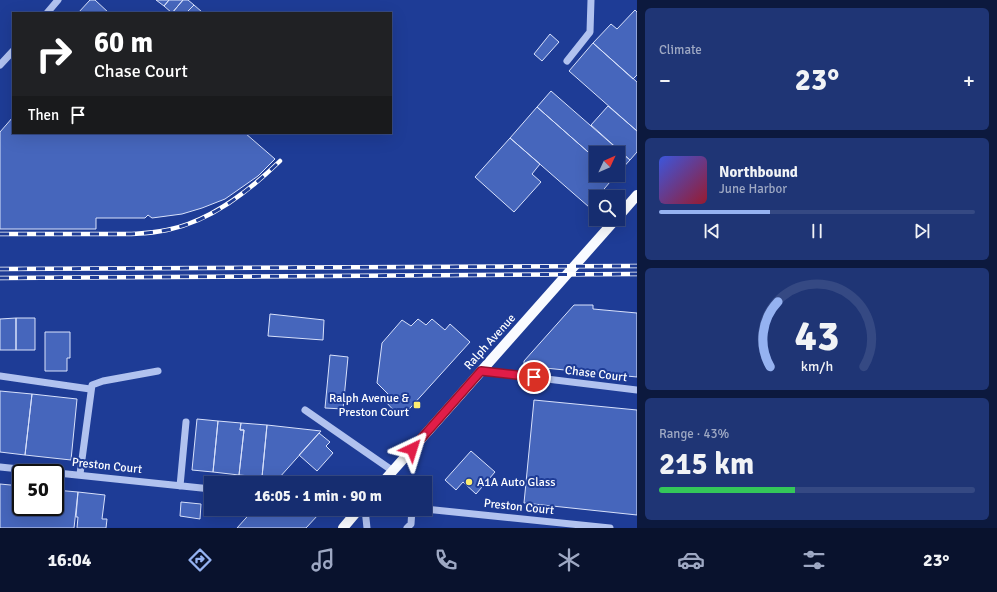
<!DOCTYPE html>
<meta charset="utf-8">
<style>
:root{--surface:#162d70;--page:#1f3575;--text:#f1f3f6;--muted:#9ea8c3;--line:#354983;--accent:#95b2f1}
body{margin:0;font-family:Signika,sans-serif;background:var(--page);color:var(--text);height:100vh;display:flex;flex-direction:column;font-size:15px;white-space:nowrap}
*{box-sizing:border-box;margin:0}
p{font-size:13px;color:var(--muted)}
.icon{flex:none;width:22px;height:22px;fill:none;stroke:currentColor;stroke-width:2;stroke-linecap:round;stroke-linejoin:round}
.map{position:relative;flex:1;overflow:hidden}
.drawer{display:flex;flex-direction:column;gap:8px;padding:8px;background:#0c193e;width:360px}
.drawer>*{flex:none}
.banner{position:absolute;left:12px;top:12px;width:380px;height:122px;border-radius:0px;box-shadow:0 4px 16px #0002,0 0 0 1px var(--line);background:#202124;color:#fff;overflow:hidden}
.needle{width:26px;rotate:46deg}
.tools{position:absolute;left:589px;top:146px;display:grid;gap:8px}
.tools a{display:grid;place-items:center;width:36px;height:36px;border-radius:0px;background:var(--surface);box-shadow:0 4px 16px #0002,0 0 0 1px var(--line);font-size:20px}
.speed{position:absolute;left:12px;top:464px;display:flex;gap:8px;font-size:20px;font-weight:700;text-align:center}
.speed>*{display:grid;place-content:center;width:52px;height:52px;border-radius:50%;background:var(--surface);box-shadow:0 4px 16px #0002,0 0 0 1px var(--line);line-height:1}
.speed .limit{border:2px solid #111;border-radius:6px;background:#fff;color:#111}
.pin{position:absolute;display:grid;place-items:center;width:34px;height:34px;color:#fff;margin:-17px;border:2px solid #fff;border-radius:50%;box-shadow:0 1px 4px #0007}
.me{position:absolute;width:44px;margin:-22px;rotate:41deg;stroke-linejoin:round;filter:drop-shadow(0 0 3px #0008)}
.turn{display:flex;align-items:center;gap:14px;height:84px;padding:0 16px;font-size:18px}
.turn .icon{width:52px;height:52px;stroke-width:2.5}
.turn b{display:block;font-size:28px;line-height:34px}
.then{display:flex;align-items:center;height:38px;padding:0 16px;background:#0003;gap:8px;font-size:15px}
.big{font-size:30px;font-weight:800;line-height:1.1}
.drawer .tile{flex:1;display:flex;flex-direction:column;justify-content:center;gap:6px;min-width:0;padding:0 14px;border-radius:6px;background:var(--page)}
.drawer .dial{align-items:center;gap:0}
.dial svg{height:104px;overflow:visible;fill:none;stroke:var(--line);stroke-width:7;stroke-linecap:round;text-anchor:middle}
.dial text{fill:var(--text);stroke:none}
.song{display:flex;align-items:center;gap:12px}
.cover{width:48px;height:48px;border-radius:6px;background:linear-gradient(135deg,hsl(230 70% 55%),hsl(350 70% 35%))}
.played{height:4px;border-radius:2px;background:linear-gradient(90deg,var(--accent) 35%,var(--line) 35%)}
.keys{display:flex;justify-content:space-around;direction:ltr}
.heat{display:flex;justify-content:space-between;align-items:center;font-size:22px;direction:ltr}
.charge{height:6px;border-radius:3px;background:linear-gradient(90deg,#34c759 43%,var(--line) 0)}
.trip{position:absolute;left:204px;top:476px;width:228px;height:40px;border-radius:0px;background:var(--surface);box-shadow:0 4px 16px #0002,0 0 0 1px var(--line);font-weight:800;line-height:40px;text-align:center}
.tabs{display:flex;height:64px;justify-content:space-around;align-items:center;background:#09122d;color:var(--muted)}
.tabs .icon{width:28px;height:28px}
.tabs .on{color:var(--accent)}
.tabs b{font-size:18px;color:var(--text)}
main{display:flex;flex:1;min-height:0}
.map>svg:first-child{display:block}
</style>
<main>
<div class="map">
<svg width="637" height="528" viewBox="0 0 637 528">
<rect width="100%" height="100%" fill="#1e3c96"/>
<path fill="#4666bc" stroke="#d8e1fb" d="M90 0H95L109 13H78Z
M156 0H169L164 6Z
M169 0H183L172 13 164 6Z
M183 0H188L194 5 186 13H172Z
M194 5 202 12 201 13H186Z
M635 10 637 12V75L633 79 593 43 611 24 617 29Z
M550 34 559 42 542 61 534 54Z
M593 43 637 82V131L569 71Z
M551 91 630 160 618 173V153H596V159L537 107Z
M608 106 637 131V152L630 160 591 125Z
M537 107 596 159V175L615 176 589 207 510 138Z
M13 117V133H245L275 159 258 176 225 199 202 208 182 214 152 218 148 215 145 218H96V229H0V132Z
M510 138 540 164 532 174 541 182 514 212 475 177Z
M574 305H593V309L637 313V377L524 366V361Z
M270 314 324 320 323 340 268 336Z
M16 318V350H0V319Z
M16 318H35V350H16Z
M418 319 426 325 432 319 445 330 450 324 470 342 401 418 384 400 388 394 377 383 382 343 402 320 411 326Z
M45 332H70V358H67V371H45Z
M330 355 348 357 343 409 325 408Z
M0 391 32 394 25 455 0 452Z
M32 394 77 399 71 460 25 455Z
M534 400 637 410V515L524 503Z
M197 419 218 421 213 472 192 470Z
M218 421 241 423 240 430H244L239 475 213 472Z
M241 423 267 425 262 477 239 475 244 430H240Z
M267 425 321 431 279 478 262 477Z
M319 433 330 442 326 446 333 453 317 471 299 455Z
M471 451 495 472 476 494 463 482 456 490 445 480Z
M0 484 21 486V507H55V490L78 492 74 528H0Z
M78 492 105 495 102 519H107L106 528H77L78 517H76Z
M181 502 201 504 200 519 180 516Z
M254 509 318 515 306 528H237Z"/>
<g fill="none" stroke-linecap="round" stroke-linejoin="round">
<path stroke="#b1c2ef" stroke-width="7" d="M47 13 58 0
M567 61 590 32 591 0
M0 65 13 51
M481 371 637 390
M0 376 90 389
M305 410 393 471
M0 467 211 489
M80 474 92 385 103 381 158 371
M180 486 186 422
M365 509 367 528
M425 509 610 528
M407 528 411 524 412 509"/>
<path stroke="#f9fbff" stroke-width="10" d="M618 217 637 195
M382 483 616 219
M343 528 359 509"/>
<defs>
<path id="rail" d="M0 234C32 234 63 234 95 234 119 234 143 235 167 230 211 221 249 191 280 161
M0 269 637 266
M0 278 637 274"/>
</defs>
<use href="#rail" stroke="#fff" stroke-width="4.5"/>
<use href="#rail" stroke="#1e3c96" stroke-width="3" stroke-dasharray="9" stroke-linecap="butt"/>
</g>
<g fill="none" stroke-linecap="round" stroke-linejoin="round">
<defs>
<path id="route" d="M412 449 481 371 534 377"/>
</defs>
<use href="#route" stroke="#92132f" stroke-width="10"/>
<use href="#route" stroke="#e11d48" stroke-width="7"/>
</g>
<g fill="#feee71" stroke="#1e3c96" stroke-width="1.5">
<rect x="413" y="401" width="8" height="8" rx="2"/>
<circle cx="469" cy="482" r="4"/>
</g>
<g text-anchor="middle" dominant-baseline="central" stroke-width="4" stroke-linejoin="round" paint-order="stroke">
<g font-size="12" fill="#fff" stroke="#1e3c96">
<text transform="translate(490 342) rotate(-48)">Ralph Avenue</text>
<text transform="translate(596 374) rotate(7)">Chase Court</text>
<text transform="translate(107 466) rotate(6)">Preston Court</text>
<text transform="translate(519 507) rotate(6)">Preston Court</text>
</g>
<g font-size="12" fill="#fff" stroke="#1e3c96" text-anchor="end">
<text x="409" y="398">Ralph Avenue &amp;<tspan x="409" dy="14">Preston Court</tspan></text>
<text x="477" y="482" text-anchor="start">A1A Auto Glass</text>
</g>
</g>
</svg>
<div class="tools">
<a><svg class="needle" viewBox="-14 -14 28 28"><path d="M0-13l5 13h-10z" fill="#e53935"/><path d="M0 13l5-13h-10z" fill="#9ea8c3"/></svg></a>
<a><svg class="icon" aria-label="search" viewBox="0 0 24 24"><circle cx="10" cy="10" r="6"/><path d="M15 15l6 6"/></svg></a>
</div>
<div class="speed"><div class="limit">50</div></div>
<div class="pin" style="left:534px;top:377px;background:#d93025"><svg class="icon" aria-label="arrive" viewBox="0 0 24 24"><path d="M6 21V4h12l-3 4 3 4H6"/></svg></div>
<svg class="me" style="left:412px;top:449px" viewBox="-20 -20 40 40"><path d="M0-17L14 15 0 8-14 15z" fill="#e11d48" stroke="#fff" stroke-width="4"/></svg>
<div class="trip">16:05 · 1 min · 90 m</div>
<div class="banner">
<div class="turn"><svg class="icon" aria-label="right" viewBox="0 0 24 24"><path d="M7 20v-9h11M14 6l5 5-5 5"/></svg><div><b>60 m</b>Chase Court</div></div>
<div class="then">Then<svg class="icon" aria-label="arrive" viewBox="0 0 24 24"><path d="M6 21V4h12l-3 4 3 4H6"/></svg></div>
</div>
</div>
<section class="drawer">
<div class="tile"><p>Climate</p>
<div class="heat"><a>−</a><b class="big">23°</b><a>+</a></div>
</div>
<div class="tile">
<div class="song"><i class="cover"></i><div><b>Northbound</b><p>June Harbor</p></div></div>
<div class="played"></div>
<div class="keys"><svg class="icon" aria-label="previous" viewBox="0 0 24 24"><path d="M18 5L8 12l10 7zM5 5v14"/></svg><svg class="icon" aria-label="pause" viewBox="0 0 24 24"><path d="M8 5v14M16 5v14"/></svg><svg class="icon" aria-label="next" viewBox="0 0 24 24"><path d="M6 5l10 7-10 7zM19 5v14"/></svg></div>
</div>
<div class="tile dial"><svg viewBox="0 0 100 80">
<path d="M14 69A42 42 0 1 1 86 69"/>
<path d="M14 69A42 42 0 0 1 20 19" stroke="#95b2f1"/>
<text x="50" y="56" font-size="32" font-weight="700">43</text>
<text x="50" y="72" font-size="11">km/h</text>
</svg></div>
<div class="tile"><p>Range · 43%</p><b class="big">215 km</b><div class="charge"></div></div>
</section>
</main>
<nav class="tabs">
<b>16:04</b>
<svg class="icon on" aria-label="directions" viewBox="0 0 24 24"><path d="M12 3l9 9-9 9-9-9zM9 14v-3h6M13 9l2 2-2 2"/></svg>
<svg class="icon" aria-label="music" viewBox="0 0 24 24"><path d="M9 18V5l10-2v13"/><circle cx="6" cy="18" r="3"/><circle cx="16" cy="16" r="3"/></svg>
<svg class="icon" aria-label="phone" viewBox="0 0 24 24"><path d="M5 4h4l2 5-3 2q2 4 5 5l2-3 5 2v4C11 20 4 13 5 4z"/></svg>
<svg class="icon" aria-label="climate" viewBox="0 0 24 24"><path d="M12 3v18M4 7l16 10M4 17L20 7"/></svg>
<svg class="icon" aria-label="car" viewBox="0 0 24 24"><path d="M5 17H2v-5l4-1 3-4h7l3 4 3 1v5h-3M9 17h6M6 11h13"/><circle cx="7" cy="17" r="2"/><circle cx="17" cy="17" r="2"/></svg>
<svg class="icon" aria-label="filters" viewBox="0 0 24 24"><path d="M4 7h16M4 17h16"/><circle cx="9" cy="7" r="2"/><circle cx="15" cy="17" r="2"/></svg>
<b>23°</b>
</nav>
